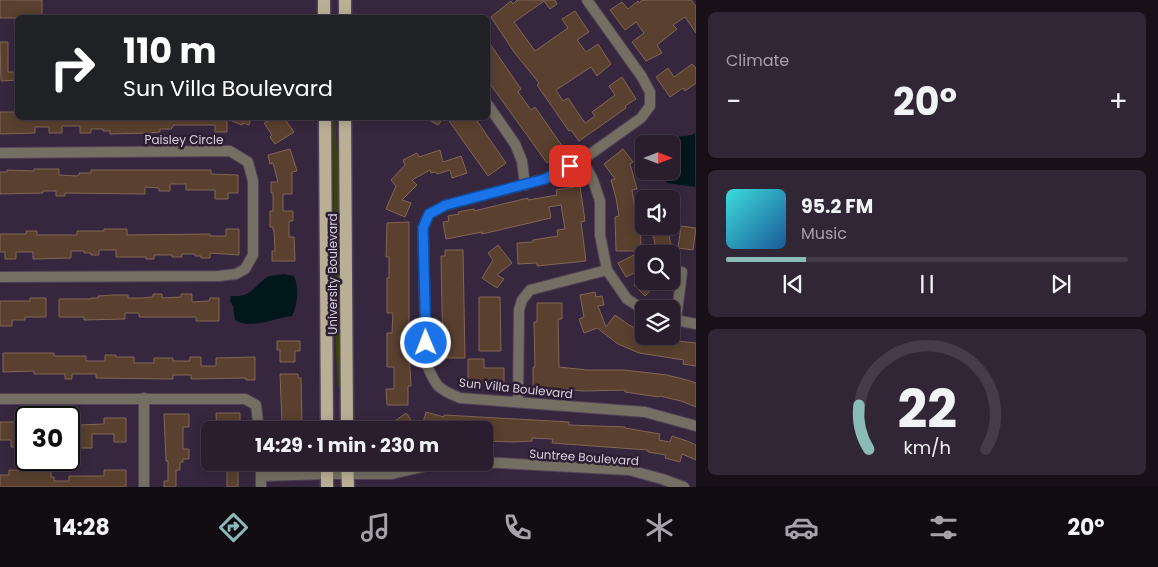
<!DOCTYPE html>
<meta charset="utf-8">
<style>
:root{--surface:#291d2e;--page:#312636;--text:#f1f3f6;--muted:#a5a2aa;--line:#453b4a;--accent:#8bbbb9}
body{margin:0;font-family:Poppins,sans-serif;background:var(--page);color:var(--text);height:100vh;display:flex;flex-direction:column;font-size:19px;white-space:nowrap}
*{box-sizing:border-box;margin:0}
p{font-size:16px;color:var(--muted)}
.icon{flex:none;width:28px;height:28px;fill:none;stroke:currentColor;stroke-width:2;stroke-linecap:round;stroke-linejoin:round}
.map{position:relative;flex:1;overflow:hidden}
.sheet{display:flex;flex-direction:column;gap:12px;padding:12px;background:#171019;width:462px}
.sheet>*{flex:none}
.hud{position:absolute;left:15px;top:15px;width:475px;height:105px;border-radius:8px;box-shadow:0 2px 12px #0003,0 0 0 1px var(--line);background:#202124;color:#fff;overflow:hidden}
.needle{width:32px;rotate:90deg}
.controls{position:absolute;left:635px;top:135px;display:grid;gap:10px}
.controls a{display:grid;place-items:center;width:45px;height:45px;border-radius:8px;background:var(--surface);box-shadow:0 2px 12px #0003,0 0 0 1px var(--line);font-size:25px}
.speed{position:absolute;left:15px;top:406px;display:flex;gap:10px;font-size:25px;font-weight:700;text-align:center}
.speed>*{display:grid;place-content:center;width:65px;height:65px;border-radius:50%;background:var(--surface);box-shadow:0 2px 12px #0003,0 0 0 1px var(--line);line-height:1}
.speed .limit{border:2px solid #111;border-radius:8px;background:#fff;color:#111}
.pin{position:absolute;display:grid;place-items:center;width:42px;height:42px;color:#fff;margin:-21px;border-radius:10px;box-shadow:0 2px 8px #0006}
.me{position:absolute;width:55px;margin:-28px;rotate:359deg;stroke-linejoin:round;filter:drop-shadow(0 0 4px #0008)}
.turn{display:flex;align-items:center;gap:18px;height:105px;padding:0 25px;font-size:22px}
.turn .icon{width:65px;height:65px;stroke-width:2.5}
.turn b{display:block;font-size:35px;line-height:42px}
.big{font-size:38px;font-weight:700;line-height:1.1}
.sheet .card{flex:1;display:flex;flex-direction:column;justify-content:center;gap:8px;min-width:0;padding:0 18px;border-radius:8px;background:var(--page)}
.sheet .dial{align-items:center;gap:0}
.dial svg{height:130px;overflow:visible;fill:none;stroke:var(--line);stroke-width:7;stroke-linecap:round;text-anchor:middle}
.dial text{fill:var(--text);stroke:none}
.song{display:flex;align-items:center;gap:15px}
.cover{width:60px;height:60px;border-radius:8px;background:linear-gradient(135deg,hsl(180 70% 55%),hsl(210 70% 35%))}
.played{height:5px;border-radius:2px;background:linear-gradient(90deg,var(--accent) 20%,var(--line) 20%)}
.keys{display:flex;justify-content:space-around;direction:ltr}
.heat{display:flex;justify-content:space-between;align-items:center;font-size:28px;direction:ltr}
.trip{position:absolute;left:201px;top:421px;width:292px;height:50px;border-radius:8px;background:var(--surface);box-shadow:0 2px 12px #0003,0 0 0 1px var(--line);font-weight:700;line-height:50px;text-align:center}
.tab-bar{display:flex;height:80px;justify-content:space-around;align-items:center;background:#100c12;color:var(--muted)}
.tab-bar .icon{width:35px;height:35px}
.tab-bar .active{color:var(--accent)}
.tab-bar b{font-size:22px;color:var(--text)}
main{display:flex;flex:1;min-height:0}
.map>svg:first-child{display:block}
</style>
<main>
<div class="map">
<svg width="696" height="487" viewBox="0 0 696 487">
<rect width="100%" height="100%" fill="#37273e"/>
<path fill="#3c4309" d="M333 118H335L338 169 340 386H338L335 334Z"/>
<path fill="#00171c" d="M695 133V187L667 183 662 171H671V144L677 137 692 135Z
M284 274 294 276C299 287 298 305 292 316 274 318 250 330 235 320L233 306 230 301 231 296C251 298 253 287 267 277 271 275 279 275 284 274Z"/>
<path fill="#59402f" stroke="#826655" d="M0 0H42V18H0Z
M517 0H555L557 4 550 9 544 1 514 22 535 51 568 28 562 19 575 11 589 32 577 40 586 52 598 44 611 64 597 76 591 67 556 90 563 101 568 98 585 123 595 116 592 112 615 95 609 86 622 77 636 99 625 106 626 108 579 141 571 130 569 131 537 85 539 83 514 52 491 17 511 1 513 4Z
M642 0H691L696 6V33L685 17 673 25 677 29 657 45 662 53 646 61 632 42 644 33 636 22 625 30 610 10 622 2 628 9 638 1 639 3Z
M488 41 521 89 518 92 531 110 535 107 565 150 547 163 488 81Z
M0 42H8V72H18V80L1 81Z
M692 64 696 68V83L685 91 683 88 670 97 656 77 668 68 674 77Z
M0 112H18V118H251L249 125 243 123 242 125 227 119V132H215V125H174L171 129H160V132L147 133 110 134V131H103V129H91V133H80V126H62V133H49V127H35V133L0 134Z
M273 118H284L294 132 275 144 270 137 272 135 264 123Z
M426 118H443L438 125Z
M447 118H475L506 163 488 176Z
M290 149 297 171 292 172V194H283V211H293V221H289V237H294L295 261H272V251H275L274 230H273V227H270V211H273V193H271V182H278L273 163 270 164 268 155Z
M623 149 633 162 630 164 637 189 632 190 636 215H640L641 251H616L615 217 619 216 616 198 611 180 615 179 604 164Z
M440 150 443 162 461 156 467 173 452 178 450 170 437 174 436 172 431 173 430 170 412 180 417 185 402 200 411 203 405 217 386 209 396 186 391 180 405 165 403 160 417 153 419 157Z
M34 169H59V175L77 176 79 175V173H91V170H211V174L238 175V193H228V199H215V190H186V184H170V191H159V188L145 187V194L65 193V196H56V191H43V193L0 194V172H7V170L34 171Z
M580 186 585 221 581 222 586 261 537 266V263L518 264 517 243 533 242V240L558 236 557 230 565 229 561 205 549 207 551 218 482 234V232L446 239 443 222 449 221 448 216 459 214 458 212 474 209V211L528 198V200L557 195 556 190Z
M409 222V352L411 386H408V405H387L386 389H394V367H387V333H392L393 313H387V278H389V257H386L387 223Z
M668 226 671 248 656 250 652 228Z
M681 226 696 228 693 250 678 248Z
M104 229H127V235L210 234V236H226V229H239V255L210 253V258H201V256H195V254H182V257H172V255H154V259H146V257H116V250H99V255H91V253H84V251H71V258L33 259V252H16V259H5V252H0V234H26V231H37V235H77V231H104Z
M498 245 512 263 497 275 504 279 497 288 482 278 493 260 488 253Z
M445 250H463L465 358H443L441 256H445Z
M640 252 644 259V268L626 277 618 263Z
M644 274V281H659L645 296 634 285Z
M595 292 596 297 602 296 604 305 598 306 606 327 615 315 629 325 644 332V336H661V339L696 343V366L683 364 684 360 639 353 618 344 597 328 584 333 579 319 584 317 580 295Z
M153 294H162V298L181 297V294H192V302L209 301 210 298H219V321H196V317H139V313H125V319L84 320V317H59V299H91V298H98V296L113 295H128V298H141L153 297Z
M479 297H500L501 351H479Z
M30 298H46V317H25V320H12V326H0V301H30Z
M537 303H562V319H558L559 367 587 370H624L667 375 687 380 696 383V407L681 401 660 396 659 397 625 392V390L585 391 570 390V389L533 388V367H535L534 322H537Z
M277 341H300V351H295V362H280V350H277Z
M3 353H54V356H86V361H105V355H116V357H134V363H154V358H173V361H190V357H201V366H216V358L255 357V380H246V378L191 379V375H173V379L96 378V374H72V379H65V374H34V371L3 372Z
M468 359H484V368H504V383H468Z
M280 374H298V378H301L302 423H282Z
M426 412 444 417V415L569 422V425L625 427V428L660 434 659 440 670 442 672 436 687 441 696 445V460L682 454 680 462 665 458 666 455 648 452V450L552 443 553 439 532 438V441L513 442 485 441V430H421Z
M216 413H240V424H237V430H217Z
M406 413 415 425 409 430H391L388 426Z
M164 414H189V427H183V449H189V459H183V462H180V470H176V487H164V481H168V461H166Z
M104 418H126V442H114V434H92V448H74V437H69V419H80V425L104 424Z
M0 422H26V447H11V440H0Z
M227 462H238V487H227Z
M9 470 51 471V477H54V481H69V476H104V470H126V487H0V475H9Z"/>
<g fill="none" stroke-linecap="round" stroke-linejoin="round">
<defs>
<path id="minor" d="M587 0 642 77 650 92V106L641 118 582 160 545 179 446 205 429 214 423 228 426 363C436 386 436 388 460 398L645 412 696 426
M488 105 515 144 522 161 525 185
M0 153 230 151 248 162 253 181V255L245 269 236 274 219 276 0 277
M582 160 593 180 600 201V235L607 270 627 299 644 310
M671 319 696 324
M676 320 682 272
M144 398V487
M0 399H245L256 405 259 430
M518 402 519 310 522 300 530 290 607 270
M261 462V487
M261 476 327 474"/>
<path id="tertiary" d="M481 462 629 470 662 479 684 487
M327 474H392L444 462"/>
<path id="primary" d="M324 0V18
M345 0V18
M325 118 327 430
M345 118 347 430
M327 462V487
M347 462 348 487"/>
</defs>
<use href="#minor" stroke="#514258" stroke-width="12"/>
<use href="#tertiary" stroke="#514258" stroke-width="12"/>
<use href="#primary" stroke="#514258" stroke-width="15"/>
<use href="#minor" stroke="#746f62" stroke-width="10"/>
<use href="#tertiary" stroke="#746f62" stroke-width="10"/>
<use href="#primary" stroke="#b9af95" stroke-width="12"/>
</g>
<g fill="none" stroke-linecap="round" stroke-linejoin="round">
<defs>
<path id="route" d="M426 343 423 228 429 214 446 205 545 179 570 166"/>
</defs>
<use href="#route" stroke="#114b97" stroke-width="12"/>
<use href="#route" stroke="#1a73e8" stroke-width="9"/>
</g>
<g text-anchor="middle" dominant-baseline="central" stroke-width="5" stroke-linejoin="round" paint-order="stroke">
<g font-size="12" fill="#d9d0de" stroke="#2d1e33">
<text x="184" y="139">Paisley Circle</text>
<text transform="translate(332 274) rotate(-90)">University Boulevard</text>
<text transform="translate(516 388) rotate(6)">Sun Villa Boulevard</text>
<text transform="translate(584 457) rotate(4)">Suntree Boulevard</text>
</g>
</g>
</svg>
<div class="controls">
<a><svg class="needle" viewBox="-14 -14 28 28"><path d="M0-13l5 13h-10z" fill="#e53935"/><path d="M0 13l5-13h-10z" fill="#a5a2aa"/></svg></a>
<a><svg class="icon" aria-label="sound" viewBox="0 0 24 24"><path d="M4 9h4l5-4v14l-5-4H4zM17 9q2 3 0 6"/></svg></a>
<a><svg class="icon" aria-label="search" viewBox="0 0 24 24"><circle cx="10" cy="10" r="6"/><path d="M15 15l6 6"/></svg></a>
<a><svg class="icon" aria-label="layers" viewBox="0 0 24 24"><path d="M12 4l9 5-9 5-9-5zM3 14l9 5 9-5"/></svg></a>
</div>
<div class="speed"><div class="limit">30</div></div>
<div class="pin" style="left:570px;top:166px;background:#d93025"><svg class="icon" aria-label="arrive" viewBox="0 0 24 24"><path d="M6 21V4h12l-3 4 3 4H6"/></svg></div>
<svg class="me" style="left:426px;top:343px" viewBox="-20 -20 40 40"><circle r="17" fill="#1a73e8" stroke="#fff" stroke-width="3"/><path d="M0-11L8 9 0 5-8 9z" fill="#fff"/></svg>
<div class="trip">14:29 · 1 min · 230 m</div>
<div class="hud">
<div class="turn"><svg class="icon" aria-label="right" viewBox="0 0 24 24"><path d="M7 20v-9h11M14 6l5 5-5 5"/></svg><div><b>110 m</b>Sun Villa Boulevard</div></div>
</div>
</div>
<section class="sheet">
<div class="card"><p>Climate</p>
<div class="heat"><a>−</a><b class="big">20°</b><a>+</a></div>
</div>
<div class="card">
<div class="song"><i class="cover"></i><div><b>95.2 FM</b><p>Music</p></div></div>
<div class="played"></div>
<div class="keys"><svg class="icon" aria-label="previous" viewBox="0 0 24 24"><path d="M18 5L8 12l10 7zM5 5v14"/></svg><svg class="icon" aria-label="pause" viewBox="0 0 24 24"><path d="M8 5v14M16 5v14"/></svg><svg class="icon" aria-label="next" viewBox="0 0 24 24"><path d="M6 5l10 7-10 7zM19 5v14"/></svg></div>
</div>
<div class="card dial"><svg viewBox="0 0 100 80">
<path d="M14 69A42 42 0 1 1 86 69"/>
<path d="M14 69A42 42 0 0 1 8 42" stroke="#8bbbb9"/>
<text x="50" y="56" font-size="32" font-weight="700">22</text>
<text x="50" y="72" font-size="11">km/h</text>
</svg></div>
</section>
</main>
<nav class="tab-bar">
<b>14:28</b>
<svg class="icon active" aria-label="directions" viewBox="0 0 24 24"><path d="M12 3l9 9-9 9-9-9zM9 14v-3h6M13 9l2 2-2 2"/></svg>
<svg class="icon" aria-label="music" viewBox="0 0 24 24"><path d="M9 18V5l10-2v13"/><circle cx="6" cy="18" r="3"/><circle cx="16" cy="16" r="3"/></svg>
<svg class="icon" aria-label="phone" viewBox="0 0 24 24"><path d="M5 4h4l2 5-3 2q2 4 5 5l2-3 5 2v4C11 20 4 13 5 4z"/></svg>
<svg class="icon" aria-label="climate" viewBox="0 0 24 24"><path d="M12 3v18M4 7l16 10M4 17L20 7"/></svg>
<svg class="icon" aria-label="car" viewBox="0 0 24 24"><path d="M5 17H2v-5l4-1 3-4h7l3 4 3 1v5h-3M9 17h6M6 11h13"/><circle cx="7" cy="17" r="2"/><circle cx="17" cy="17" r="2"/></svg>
<svg class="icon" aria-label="filters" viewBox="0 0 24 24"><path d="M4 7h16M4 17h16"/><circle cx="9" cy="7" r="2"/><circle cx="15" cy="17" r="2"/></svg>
<b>20°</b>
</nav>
